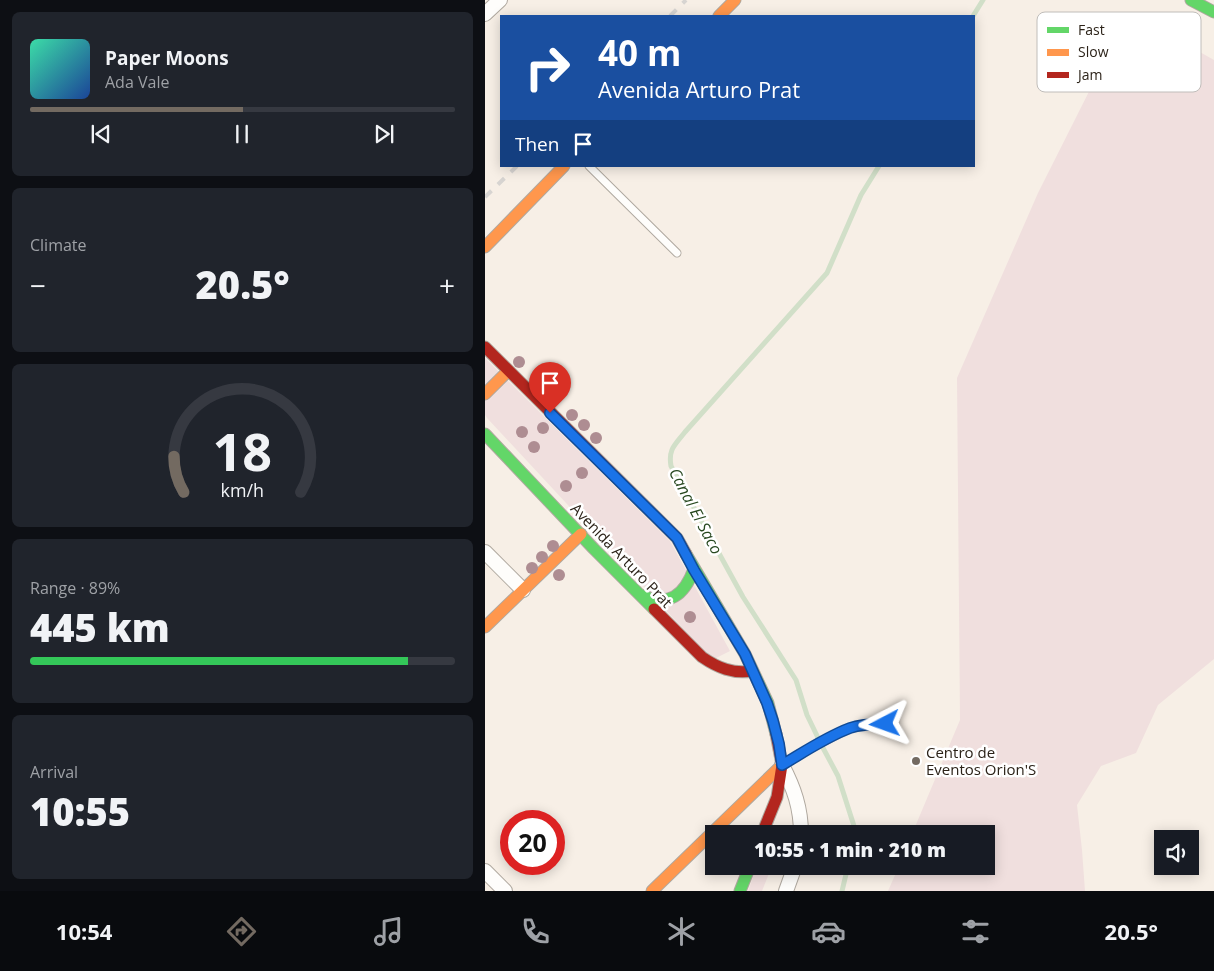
<!DOCTYPE html>
<meta charset="utf-8">
<style>
:root{--surface:#171b24;--page:#20242c;--text:#f1f3f6;--muted:#9ea1a6;--line:#363941;--accent:#736a61}
body{margin:0;font-family:"Open Sans",sans-serif;background:var(--page);color:var(--text);height:100vh;display:flex;flex-direction:column;font-size:19px;white-space:nowrap}
*{box-sizing:border-box;margin:0}
p{font-size:16px;color:var(--muted)}
.icon{flex:none;width:28px;height:28px;fill:none;stroke:currentColor;stroke-width:2;stroke-linecap:round;stroke-linejoin:round}
.map{position:relative;flex:1;overflow:hidden}
.drawer{display:flex;flex-direction:column;gap:12px;padding:12px;background:#0d0f14;width:485px}
.drawer>*{flex:none}
.guide{position:absolute;left:15px;top:15px;width:475px;height:152px;border-radius:0px;box-shadow:0 2px 12px #0003;background:#1a4fa0;color:#fff;overflow:hidden}
.fabs{position:absolute;left:669px;top:830px;display:grid;gap:10px}
.fabs a{display:grid;place-items:center;width:45px;height:45px;border-radius:0px;background:var(--surface);box-shadow:0 2px 12px #0003;font-size:25px}
.speed{position:absolute;left:15px;top:810px;display:flex;gap:10px;font-size:25px;font-weight:700;text-align:center}
.speed>*{display:grid;place-content:center;width:65px;height:65px;border-radius:50%;background:var(--surface);box-shadow:0 2px 12px #0003;line-height:1}
.speed .limit{border:8px solid #d22;background:#fff;color:#111}
.pin{position:absolute;display:grid;place-items:center;width:42px;height:42px;color:#fff;margin:-51px -21px;border-radius:50% 50% 50% 0;rotate:-45deg;box-shadow:0 0 5px #0007}
.pin .icon{rotate:45deg}
.me{position:absolute;width:55px;margin:-28px;rotate:266deg;stroke-linejoin:round;filter:drop-shadow(0 0 4px #0008)}
.turn{display:flex;align-items:center;gap:18px;height:105px;padding:0 15px;font-size:22px}
.turn .icon{width:65px;height:65px;stroke-width:2.5}
.turn b{display:block;font-size:35px;line-height:42px}
.then{display:flex;align-items:center;height:48px;padding:0 15px;background:#0003;gap:10px;font-size:19px}
.big{font-size:38px;font-weight:800;line-height:1.1}
.drawer .tile{flex:1;display:flex;flex-direction:column;justify-content:center;gap:8px;min-width:0;padding:0 18px;border-radius:8px;background:var(--page)}
.drawer .dial{align-items:center;gap:0}
.dial svg{height:130px;overflow:visible;fill:none;stroke:var(--line);stroke-width:7;stroke-linecap:round;text-anchor:middle}
.dial text{fill:var(--text);stroke:none}
.song{display:flex;align-items:center;gap:15px}
.cover{width:60px;height:60px;border-radius:8px;background:linear-gradient(135deg,hsl(160 70% 55%),hsl(220 70% 35%))}
.played{height:5px;border-radius:2px;background:linear-gradient(90deg,var(--accent) 50%,var(--line) 50%)}
.keys{display:flex;justify-content:space-around;direction:ltr}
.heat{display:flex;justify-content:space-between;align-items:center;font-size:28px;direction:ltr}
.charge{height:8px;border-radius:4px;background:linear-gradient(90deg,#34c759 89%,var(--line) 0)}
.trip{position:absolute;left:220px;top:825px;width:290px;height:50px;border-radius:0px;background:var(--surface);box-shadow:0 2px 12px #0003;font-weight:800;line-height:50px;text-align:center}
.dock{display:flex;height:80px;justify-content:space-around;align-items:center;background:#090b0e;color:var(--muted)}
.dock .icon{width:35px;height:35px}
.dock .current{color:var(--accent)}
.dock b{font-size:22px;color:var(--text)}
main{display:flex;flex:1;min-height:0}
.map>svg:first-child{display:block}
</style>
<main>
<section class="drawer">
<div class="tile">
<div class="song"><i class="cover"></i><div><b>Paper Moons</b><p>Ada Vale</p></div></div>
<div class="played"></div>
<div class="keys"><svg class="icon" aria-label="previous" viewBox="0 0 24 24"><path d="M18 5L8 12l10 7zM5 5v14"/></svg><svg class="icon" aria-label="pause" viewBox="0 0 24 24"><path d="M8 5v14M16 5v14"/></svg><svg class="icon" aria-label="next" viewBox="0 0 24 24"><path d="M6 5l10 7-10 7zM19 5v14"/></svg></div>
</div>
<div class="tile"><p>Climate</p>
<div class="heat"><a>−</a><b class="big">20.5°</b><a>+</a></div>
</div>
<div class="tile dial"><svg viewBox="0 0 100 80">
<path d="M14 69A42 42 0 1 1 86 69"/>
<path d="M14 69A42 42 0 0 1 8 47" stroke="#736a61"/>
<text x="50" y="56" font-size="32" font-weight="700">18</text>
<text x="50" y="72" font-size="11">km/h</text>
</svg></div>
<div class="tile"><p>Range · 89%</p><b class="big">445 km</b><div class="charge"></div></div>
<div class="tile"><p>Arrival</p><b class="big">10:55</b></div>
</section>
<div class="map">
<svg width="729" height="891" viewBox="0 0 729 891">
<rect width="100%" height="100%" fill="#f7efe6"/>
<path fill="#f0dfde" d="M644 12 729 60V659L673 705 651 753 616 766 592 805 597 850 600 891H403L414 866H501V834H427L475 720 472 378 553 193Z
M0 358 185 541 245 651 227 660 2 418 0 415Z
M272 866H287L277 891H263Z"/>
<g fill="none" stroke-linecap="round" stroke-linejoin="round">
<path stroke="#d1dfc8" stroke-width="5" d="M488 16 498 0
M368 834 369 826 353 776 337 746 322 715 311 680 258 597 186 466C183 449 190 445 200 432L342 273 376 195 394 166
M357 891 363 866"/>
<defs>
<path id="lane" d="M104 166 192 253
M298 765 323 750 367 727 390 724H400"/>
<path id="street" d="M0 14 15 0
M0 552 38 590
M297 765C309 788 316 808 316 834
M0 871 20 891
M301 891 310 866"/>
<path id="fast" d="M706 0 729 12
M0 434 109 549 169 609
M201 554 260 654 283 703 291 734
M156 595C184 607 199 596 209 569
M255 891 265 866"/>
<path id="slow" d="M234 16 250 0
M0 247 79 166
M0 394 23 371
M0 627 96 534
M167 891 297 765"/>
<path id="jam" d="M0 347 192 538 201 554
M169 609 217 657C233 668 248 674 267 671
M277 834 292 797 297 765 291 734"/>
</defs>
<use href="#lane" stroke="#afa89f" stroke-width="9"/>
<use href="#street" stroke="#afa89f" stroke-width="16"/>
<use href="#fast" stroke="#afa89f" stroke-width="13"/>
<use href="#slow" stroke="#afa89f" stroke-width="13"/>
<use href="#jam" stroke="#afa89f" stroke-width="13"/>
<use href="#lane" stroke="#fefdfb" stroke-width="7"/>
<use href="#street" stroke="#fefdfb" stroke-width="14"/>
<use href="#fast" stroke="#63d668" stroke-width="11"/>
<use href="#slow" stroke="#ff974d" stroke-width="11"/>
<use href="#jam" stroke="#b3261e" stroke-width="11"/>
<path stroke="#d7d4d1" stroke-width="4" stroke-dasharray="9 9" stroke-linecap="butt" d="M185 16 201 0
M0 197 32 166"/>
</g>
<g fill="#ae8d92">
<circle cx="34" cy="362" r="6"/>
<circle cx="87" cy="415" r="6"/>
<circle cx="99" cy="425" r="6"/>
<circle cx="58" cy="428" r="6"/>
<circle cx="37" cy="432" r="6"/>
<circle cx="111" cy="438" r="6"/>
<circle cx="49" cy="447" r="6"/>
<circle cx="97" cy="473" r="6"/>
<circle cx="81" cy="486" r="6"/>
<circle cx="68" cy="546" r="6"/>
<circle cx="57" cy="557" r="6"/>
<circle cx="47" cy="568" r="6"/>
<circle cx="74" cy="575" r="6"/>
<circle cx="205" cy="617" r="6"/>
</g>
<g fill="none" stroke-linecap="round" stroke-linejoin="round">
<defs>
<path id="route" d="M65 413 192 538 209 570 260 654 282 703 288 721 294 744 297 765C319 752 341 737 365 728 376 724 389 724 400 724"/>
</defs>
<use href="#route" stroke="#114b97" stroke-width="12"/>
<use href="#route" stroke="#1a73e8" stroke-width="9"/>
</g>
<circle fill="#736a61" stroke="#fff" stroke-width="2" cx="431" cy="761" r="5"/>
<g text-anchor="middle" dominant-baseline="central" stroke-width="5" stroke-linejoin="round" paint-order="stroke">
<g font-size="15" fill="#2c2319" stroke="#fff">
<text transform="translate(137 555) rotate(46)">Avenida Arturo Prat</text>
</g>
<g font-size="15" fill="#2c2319" stroke="#fff" text-anchor="start">
<text x="441" y="752">Centro de<tspan x="441" dy="17">Eventos Orion'S</tspan></text>
</g>
<g font-size="16" font-style="italic" fill="#27481f" stroke="#fff">
<text transform="translate(211 511) rotate(62)">Canal El Saco</text>
</g>
</g>
<rect x="552" y="12" width="164" height="80" rx="8" fill="#fff" stroke="#c0bdba" stroke-width="1"/>
<rect x="562" y="27" width="22" height="6" fill="#63d668"/>
<rect x="562" y="49" width="22" height="7" fill="#ff974d"/>
<rect x="562" y="72" width="22" height="6" fill="#b3261e"/>
<g font-size="14" fill="#2c2319">
<text x="593" y="35">Fast</text>
<text x="593" y="57">Slow</text>
<text x="593" y="80">Jam</text>
</g>
</svg>
<div class="fabs">
<a><svg class="icon" aria-label="sound" viewBox="0 0 24 24"><path d="M4 9h4l5-4v14l-5-4H4zM17 9q2 3 0 6"/></svg></a>
</div>
<div class="speed"><div class="limit">20</div></div>
<div class="pin" style="left:65px;top:413px;background:#d93025"><svg class="icon" aria-label="arrive" viewBox="0 0 24 24"><path d="M6 21V4h12l-3 4 3 4H6"/></svg></div>
<svg class="me" style="left:400px;top:724px" viewBox="-20 -20 40 40"><path d="M0-17L14 15 0 8-14 15z" fill="#1a73e8" stroke="#fff" stroke-width="4"/></svg>
<div class="trip">10:55 · 1 min · 210 m</div>
<div class="guide">
<div class="turn"><svg class="icon" aria-label="right" viewBox="0 0 24 24"><path d="M7 20v-9h11M14 6l5 5-5 5"/></svg><div><b>40 m</b>Avenida Arturo Prat</div></div>
<div class="then">Then<svg class="icon" aria-label="arrive" viewBox="0 0 24 24"><path d="M6 21V4h12l-3 4 3 4H6"/></svg></div>
</div>
</div>
</main>
<nav class="dock">
<b>10:54</b>
<svg class="icon current" aria-label="directions" viewBox="0 0 24 24"><path d="M12 3l9 9-9 9-9-9zM9 14v-3h6M13 9l2 2-2 2"/></svg>
<svg class="icon" aria-label="music" viewBox="0 0 24 24"><path d="M9 18V5l10-2v13"/><circle cx="6" cy="18" r="3"/><circle cx="16" cy="16" r="3"/></svg>
<svg class="icon" aria-label="phone" viewBox="0 0 24 24"><path d="M5 4h4l2 5-3 2q2 4 5 5l2-3 5 2v4C11 20 4 13 5 4z"/></svg>
<svg class="icon" aria-label="climate" viewBox="0 0 24 24"><path d="M12 3v18M4 7l16 10M4 17L20 7"/></svg>
<svg class="icon" aria-label="car" viewBox="0 0 24 24"><path d="M5 17H2v-5l4-1 3-4h7l3 4 3 1v5h-3M9 17h6M6 11h13"/><circle cx="7" cy="17" r="2"/><circle cx="17" cy="17" r="2"/></svg>
<svg class="icon" aria-label="filters" viewBox="0 0 24 24"><path d="M4 7h16M4 17h16"/><circle cx="9" cy="7" r="2"/><circle cx="15" cy="17" r="2"/></svg>
<b>20.5°</b>
</nav>
